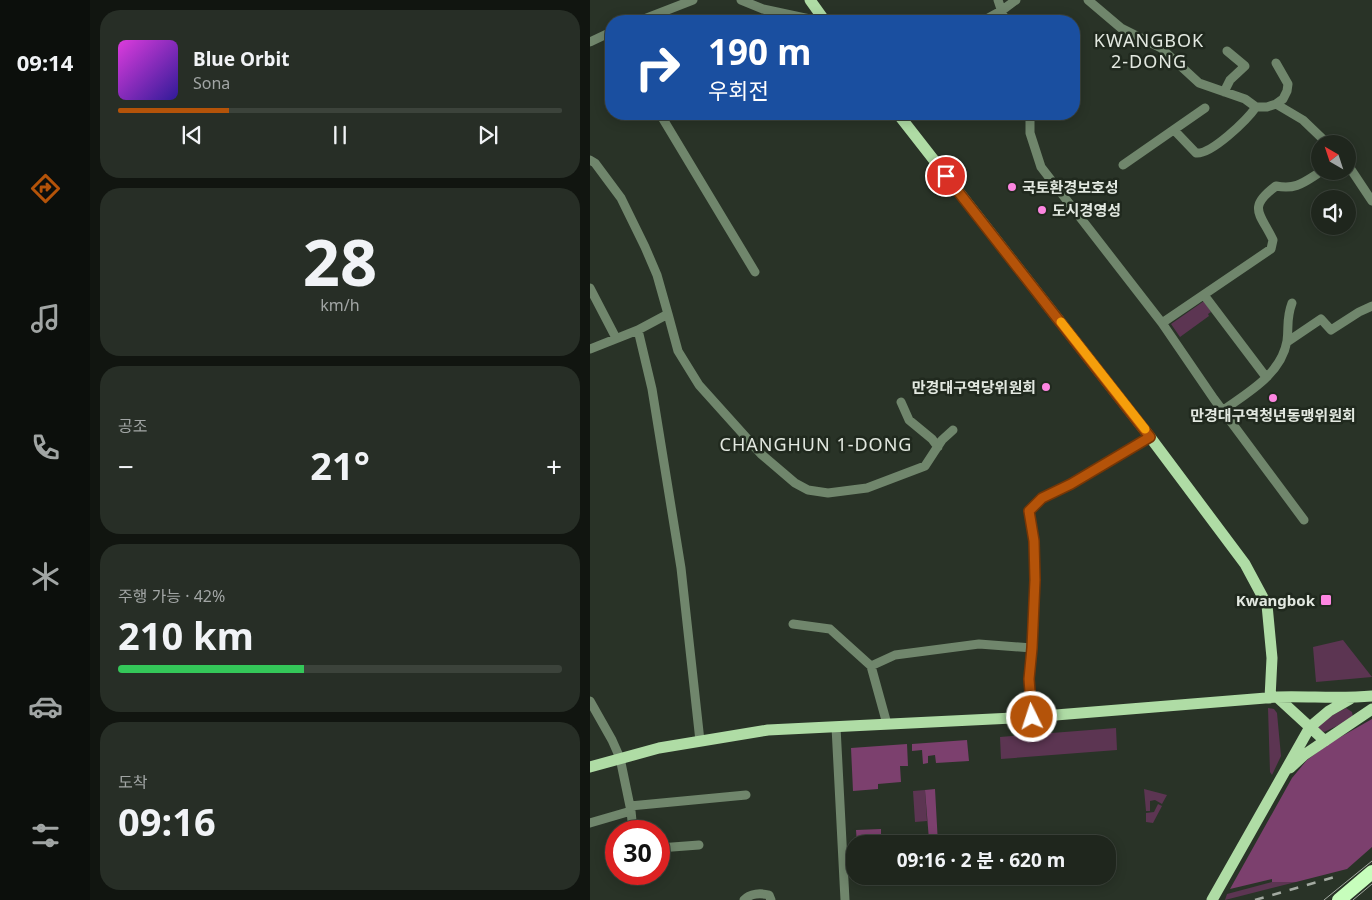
<!DOCTYPE html>
<html lang="ko">
<meta charset="utf-8">
<style>
:root{--surface:#1f261d;--page:#272e26;--text:#f1f3f6;--muted:#a1a5a4;--line:#3c433b;--accent:#b45309}
body{margin:0;font-family:"Noto Sans","Noto Sans KR",sans-serif;background:var(--page);color:var(--text);height:100vh;display:flex;flex-direction:column;font-size:19px;white-space:nowrap}
*{box-sizing:border-box;margin:0}
p{font-size:16px;color:var(--muted)}
.icon{flex:none;width:28px;height:28px;fill:none;stroke:currentColor;stroke-width:2;stroke-linecap:round;stroke-linejoin:round}
.map{position:relative;flex:1;overflow:hidden}
.sheet{display:flex;flex-direction:column;gap:10px;padding:10px;background:#111510;width:500px}
.sheet>*{flex:none}
.top-card{position:absolute;left:15px;top:15px;width:475px;height:105px;border-radius:20px;box-shadow:0 2px 12px #0003,0 0 0 1px var(--line);background:#1a4fa0;color:#fff;overflow:hidden}
.needle{width:32px;rotate:321deg}
.buttons{position:absolute;left:721px;top:135px;display:grid;gap:10px}
.buttons a{display:grid;place-items:center;width:45px;height:45px;border-radius:50%;background:var(--surface);box-shadow:0 2px 12px #0003,0 0 0 1px var(--line);font-size:25px}
.speed{position:absolute;left:15px;top:820px;display:flex;gap:10px;font-size:25px;font-weight:700;text-align:center}
.speed>*{display:grid;place-content:center;width:65px;height:65px;border-radius:50%;background:var(--surface);box-shadow:0 2px 12px #0003,0 0 0 1px var(--line);line-height:1}
.speed .limit{border:8px solid #d22;background:#fff;color:#111}
.pin{position:absolute;display:grid;place-items:center;width:42px;height:42px;color:#fff;margin:-21px;border:2px solid #fff;border-radius:50%;box-shadow:0 1px 5px #0007}
.me{position:absolute;width:55px;margin:-28px;rotate:356deg;stroke-linejoin:round;filter:drop-shadow(0 0 4px #0008)}
.turn{display:flex;align-items:center;gap:18px;height:105px;padding:0 20px;font-size:22px}
.turn .icon{width:65px;height:65px;stroke-width:2.5}
.turn b{display:block;font-size:35px;line-height:42px}
.big{font-size:38px;font-weight:700;line-height:1.1}
.sheet .tile{flex:1;display:flex;flex-direction:column;justify-content:center;gap:8px;min-width:0;padding:0 18px;border-radius:20px;background:var(--page)}
.sheet .dial{align-items:center;gap:0}
.dial b{font-size:65px;line-height:1}
.song{display:flex;align-items:center;gap:15px}
.cover{width:60px;height:60px;border-radius:8px;background:linear-gradient(135deg,hsl(300 70% 55%),hsl(250 70% 35%))}
.played{height:5px;border-radius:2px;background:linear-gradient(90deg,var(--accent) 25%,var(--line) 25%)}
.keys{display:flex;justify-content:space-around;direction:ltr}
.heat{display:flex;justify-content:space-between;align-items:center;font-size:28px;direction:ltr}
.charge{height:8px;border-radius:4px;background:linear-gradient(90deg,#34c759 42%,var(--line) 0)}
.trip{position:absolute;left:256px;top:835px;width:270px;height:50px;border-radius:20px;background:var(--surface);box-shadow:0 2px 12px #0003,0 0 0 1px var(--line);font-weight:700;line-height:50px;text-align:center}
main{display:flex;flex:1;min-height:0}
.tabs{display:flex;flex-direction:column;width:90px;justify-content:space-around;align-items:center;background:#0c0f0c;color:var(--muted)}
.tabs .icon{width:35px;height:35px}
.tabs .current{color:var(--accent)}
.tabs b{font-size:22px;color:var(--text)}
.map>svg:first-child{display:block}
</style>
<main>
<nav class="tabs">
<b>09:14</b>
<svg class="icon current" aria-label="directions" viewBox="0 0 24 24"><path d="M12 3l9 9-9 9-9-9zM9 14v-3h6M13 9l2 2-2 2"/></svg>
<svg class="icon" aria-label="music" viewBox="0 0 24 24"><path d="M9 18V5l10-2v13"/><circle cx="6" cy="18" r="3"/><circle cx="16" cy="16" r="3"/></svg>
<svg class="icon" aria-label="phone" viewBox="0 0 24 24"><path d="M5 4h4l2 5-3 2q2 4 5 5l2-3 5 2v4C11 20 4 13 5 4z"/></svg>
<svg class="icon" aria-label="climate" viewBox="0 0 24 24"><path d="M12 3v18M4 7l16 10M4 17L20 7"/></svg>
<svg class="icon" aria-label="car" viewBox="0 0 24 24"><path d="M5 17H2v-5l4-1 3-4h7l3 4 3 1v5h-3M9 17h6M6 11h13"/><circle cx="7" cy="17" r="2"/><circle cx="17" cy="17" r="2"/></svg>
<svg class="icon" aria-label="filters" viewBox="0 0 24 24"><path d="M4 7h16M4 17h16"/><circle cx="9" cy="7" r="2"/><circle cx="15" cy="17" r="2"/></svg>
</nav>
<section class="sheet">
<div class="tile">
<div class="song"><i class="cover"></i><div><b>Blue Orbit</b><p>Sona</p></div></div>
<div class="played"></div>
<div class="keys"><svg class="icon" aria-label="previous" viewBox="0 0 24 24"><path d="M18 5L8 12l10 7zM5 5v14"/></svg><svg class="icon" aria-label="pause" viewBox="0 0 24 24"><path d="M8 5v14M16 5v14"/></svg><svg class="icon" aria-label="next" viewBox="0 0 24 24"><path d="M6 5l10 7-10 7zM19 5v14"/></svg></div>
</div>
<div class="tile dial"><b>28</b><p>km/h</p></div>
<div class="tile"><p>공조</p>
<div class="heat"><a>−</a><b class="big">21°</b><a>+</a></div>
</div>
<div class="tile"><p>주행 가능 · 42%</p><b class="big">210 km</b><div class="charge"></div></div>
<div class="tile"><p>도착</p><b class="big">09:16</b></div>
</section>
<div class="map">
<svg width="782" height="900" viewBox="0 0 782 900">
<rect width="100%" height="100%" fill="#293327"/>
<path fill="#5c3552" d="M614 301 621 312 618 314 619 316 590 337 581 324Z
M753 640 782 677 726 682 723 647Z
M678 708 684 709 687 713 691 756 682 775 680 772Z
M756 708 762 712 763 717 760 720 734 732 728 729V726L741 716Z
M526 728 527 750 411 759 410 737Z
M554 789 577 795 572 804 565 800 560 801V811H556Z
M335 790 337 821 325 822 323 791Z
M568 804 572 806 563 823 556 822V813L564 812Z
M682 882H706L635 900 637 894Z"/>
<path fill="#7c406e" d="M782 719V847L757 869 706 882H682V879L640 889 702 778 717 760 740 743Z
M377 740 379 761 346 763 345 755 338 756V763L333 764 332 750 322 751V744Z
M317 744 318 766H310L311 782 288 784V789L263 791 261 748Z
M345 789 348 844H334V841L339 840 335 790Z
M291 829V844H267L266 830Z"/>
<g fill="none" stroke-linecap="round" stroke-linejoin="round">
<path stroke="#70866c" stroke-width="9" d="M151 0 173 9 229 21
M408 0 415 21
M498 0 531 28 571 48 609 83 655 99 666 107
M49 21 103 0
M393 21 411 11 426 0
M0 42 21 32
M634 92 640 80 655 66 637 51
M686 104 713 120 738 144
M70 114 165 272
M440 114V133L451 167 572 323 624 399 714 520
M584 130 606 153C621 155 657 120 666 107H677L686 104 693 99 697 91 698 84 686 63
M0 160 5 163 31 198 55 247 67 275 78 314 48 330
M533 165 615 108
M758 165 782 201
M0 288 26 338
M614 295 676 377
M78 314 88 351 109 385 171 454 205 483 218 490 238 493 277 488 335 466 352 440 363 430
M572 323 681 249 683 240C671 214 656 208 686 186 707 190 714 182 732 171
M697 342 731 319 741 330 769 312 782 306
M0 349 48 330 62 389 91 568 110 741
M311 402 319 420 342 439 348 447
M632 411C657 393 691 375 697 341 699 326 696 319 702 303
M203 624 240 629 281 666 305 655 389 644 442 648
M281 666 297 724
M0 701 22 740 30 758 41 811 43 831
M441 717 439 679 442 648 445 580 444 541 439 511 452 498 481 485 560 437
M246 727 255 900
M40 806 156 795
M0 823 41 811
M69 848 109 845
M154 900C160 893 171 893 179 895L181 900"/>
<path stroke="#afdca5" stroke-width="11" d="M220 0 235 21
M308 114 560 437 655 564 677 605 682 658 680 698
M687 697 735 741
M0 767 69 748 178 730 441 717 687 697C719 696 750 699 782 696
M700 768 714 755 782 709
M622 900 720 727 739 711 760 699"/>
<path stroke="#c7febc" stroke-width="14" d="M749 900 782 872"/>
<path stroke="#a3aaa1" stroke-width="1" d="M734 900 782 861
M763 900 782 884"/>
<path stroke="#a3aaa1" stroke-width="2.5" stroke-dasharray="9 9" stroke-linecap="butt" d="M665 900 748 876"/>
</g>
<g fill="none" stroke-linecap="round" stroke-linejoin="round">
<defs>
<path id="route" d="M356 176 560 437 481 484 452 498 439 511 444 541 445 580 442 648 439 679 442 717"/>
</defs>
<use href="#route" stroke="#753606" stroke-width="12"/>
<use href="#route" stroke="#b45309" stroke-width="9"/>
<path stroke="#f59e0b" stroke-width="9" d="M471 322 555 429"/>
</g>
<g fill="#fd86e1" stroke="#20291e" stroke-width="2">
<circle cx="422" cy="187" r="5"/>
<circle cx="452" cy="210" r="5"/>
<circle cx="456" cy="387" r="5"/>
<circle cx="683" cy="398" r="5"/>
<rect x="730" y="594" width="12" height="12" rx="2.5"/>
</g>
<g text-anchor="middle" dominant-baseline="central" stroke-width="5" stroke-linejoin="round" paint-order="stroke">
<g font-size="15" font-weight="bold" fill="#e2e8e0" stroke="#20291e" text-anchor="start">
<text x="432" y="187">국토환경보호성</text>
<text x="462" y="210">도시경영성</text>
<text x="446" y="387" text-anchor="end">만경대구역당위원회</text>
<text x="683" y="415" text-anchor="middle">만경대구역청년동맹위원회</text>
<text x="725" y="600" text-anchor="end">Kwangbok</text>
</g>
<g font-size="18" letter-spacing="1" fill="#e2e8e0" stroke="#20291e">
<text x="559" y="40">KWANGBOK<tspan x="559" dy="21">2-DONG</tspan></text>
<text x="226" y="444">CHANGHUN 1-DONG</text>
</g>
</g>
</svg>
<div class="buttons">
<a><svg class="needle" viewBox="-14 -14 28 28"><path d="M0-13l5 13h-10z" fill="#e53935"/><path d="M0 13l5-13h-10z" fill="#a1a5a4"/></svg></a>
<a><svg class="icon" aria-label="sound" viewBox="0 0 24 24"><path d="M4 9h4l5-4v14l-5-4H4zM17 9q2 3 0 6"/></svg></a>
</div>
<div class="speed"><div class="limit">30</div></div>
<div class="pin" style="left:356px;top:176px;background:#d93025"><svg class="icon" aria-label="arrive" viewBox="0 0 24 24"><path d="M6 21V4h12l-3 4 3 4H6"/></svg></div>
<svg class="me" style="left:442px;top:717px" viewBox="-20 -20 40 40"><circle r="17" fill="#b45309" stroke="#fff" stroke-width="3"/><path d="M0-11L8 9 0 5-8 9z" fill="#fff"/></svg>
<div class="trip">09:16 · 2 분 · 620 m</div>
<div class="top-card">
<div class="turn"><svg class="icon" aria-label="right" viewBox="0 0 24 24"><path d="M7 20v-9h11M14 6l5 5-5 5"/></svg><div><b>190 m</b>우회전</div></div>
</div>
</div>
</main>
